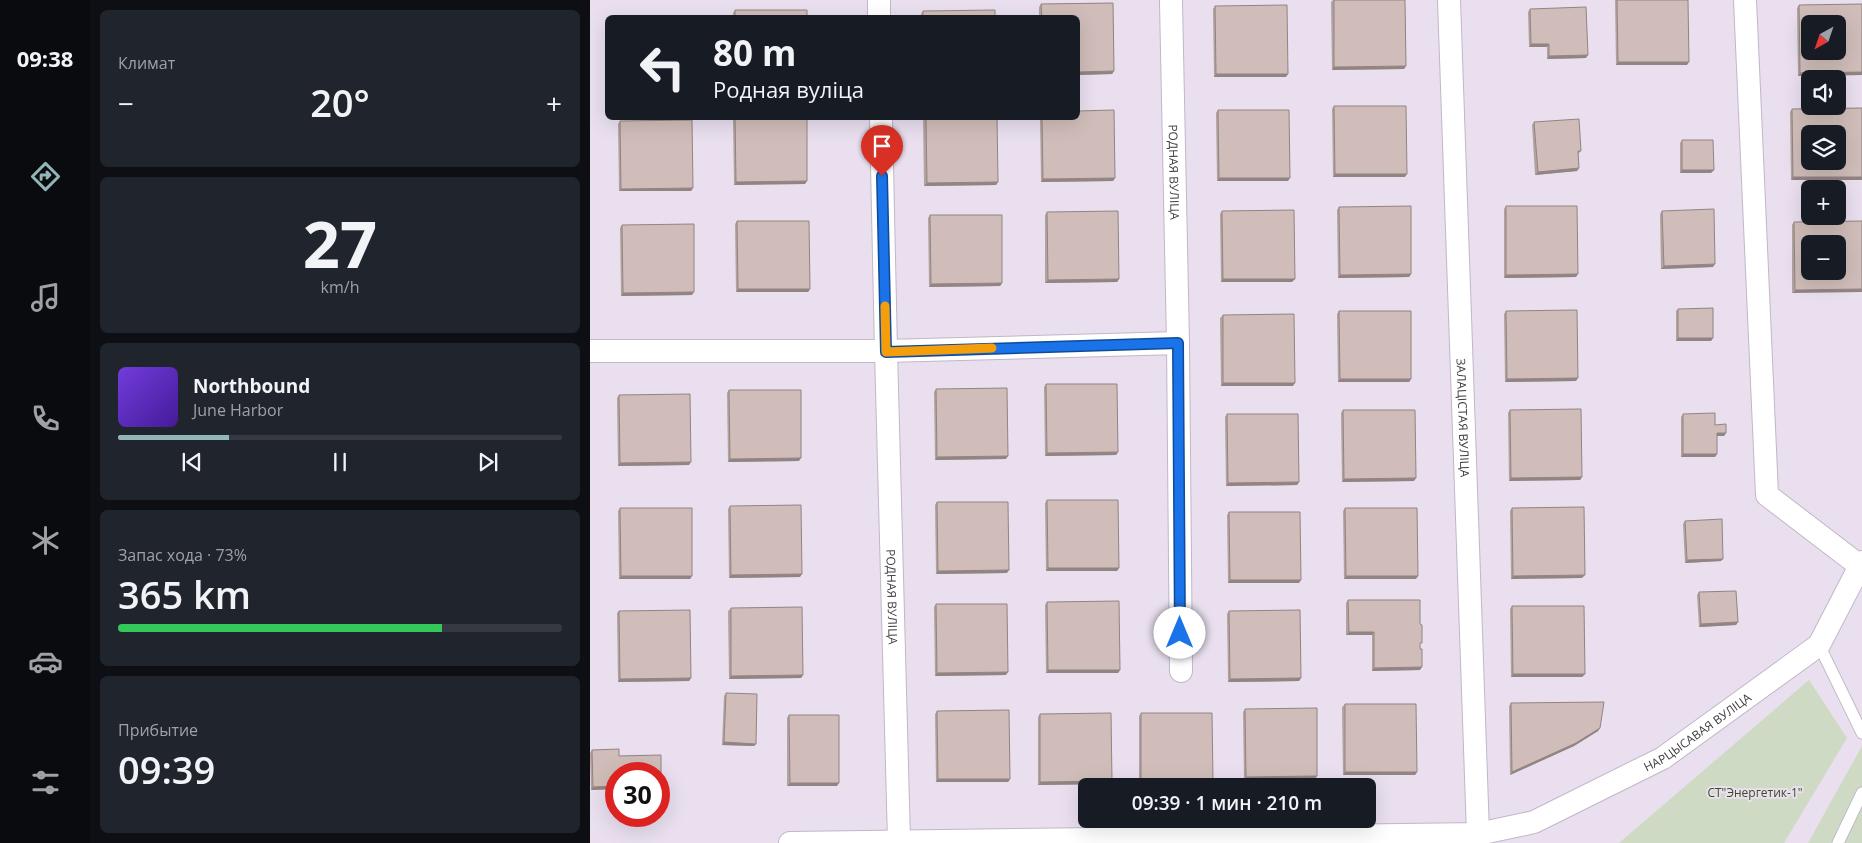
<!DOCTYPE html>
<html lang="ru">
<meta charset="utf-8">
<style>
:root{--surface:#171b24;--page:#20242c;--text:#f1f3f6;--muted:#9ea1a6;--line:#363941;--accent:#92b6b8}
body{margin:0;font-family:"Open Sans",sans-serif;background:var(--page);color:var(--text);height:100vh;display:flex;flex-direction:column;font-size:19px;white-space:nowrap}
*{box-sizing:border-box;margin:0}
p{font-size:16px;color:var(--muted)}
.icon{flex:none;width:28px;height:28px;fill:none;stroke:currentColor;stroke-width:2;stroke-linecap:round;stroke-linejoin:round}
.map{position:relative;flex:1;overflow:hidden}
.details{display:flex;flex-direction:column;gap:10px;padding:10px;background:#0d0f14;width:500px}
.details>*{flex:none}
.banner{position:absolute;left:15px;top:15px;width:475px;height:105px;border-radius:8px;box-shadow:0 5px 20px #0002;background:#171b24;color:var(--text);overflow:hidden}
.needle{width:32px;rotate:220deg}
.tools{position:absolute;left:1211px;top:15px;display:grid;gap:10px}
.tools a{display:grid;place-items:center;width:45px;height:45px;border-radius:8px;background:var(--surface);box-shadow:0 5px 20px #0002;font-size:25px}
.speed{position:absolute;left:15px;top:762px;display:flex;gap:10px;font-size:25px;font-weight:700;text-align:center}
.speed>*{display:grid;place-content:center;width:65px;height:65px;border-radius:50%;background:var(--surface);box-shadow:0 5px 20px #0002;line-height:1}
.speed .limit{border:8px solid #d22;background:#fff;color:#111}
.pin{position:absolute;display:grid;place-items:center;width:42px;height:42px;color:#fff;margin:-51px -21px;border-radius:50% 50% 50% 0;rotate:-45deg;box-shadow:0 0 5px #0007}
.pin .icon{rotate:45deg}
.me{position:absolute;width:55px;margin:-28px;rotate:0deg;stroke-linejoin:round;filter:drop-shadow(0 0 4px #0008)}
.turn{display:flex;align-items:center;gap:18px;height:105px;padding:0 25px;font-size:22px}
.turn .icon{width:65px;height:65px;stroke-width:2.5}
.turn b{display:block;font-size:35px;line-height:42px}
.big{font-size:38px;font-weight:600;line-height:1.1}
.details .tile{flex:1;display:flex;flex-direction:column;justify-content:center;gap:8px;min-width:0;padding:0 18px;border-radius:8px;background:var(--page)}
.details .dial{align-items:center;gap:0}
.dial b{font-size:65px;line-height:1}
.song{display:flex;align-items:center;gap:15px}
.cover{width:60px;height:60px;border-radius:8px;background:linear-gradient(135deg,hsl(260 70% 55%),hsl(260 70% 35%))}
.played{height:5px;border-radius:2px;background:linear-gradient(90deg,var(--accent) 25%,var(--line) 25%)}
.keys{display:flex;justify-content:space-around;direction:ltr}
.heat{display:flex;justify-content:space-between;align-items:center;font-size:28px;direction:ltr}
.charge{height:8px;border-radius:4px;background:linear-gradient(90deg,#34c759 73%,var(--line) 0)}
.trip{position:absolute;left:488px;top:778px;width:298px;height:50px;border-radius:8px;background:var(--surface);box-shadow:0 5px 20px #0002;font-weight:600;line-height:50px;text-align:center}
main{display:flex;flex:1;min-height:0}
.menu{display:flex;flex-direction:column;width:90px;justify-content:space-around;align-items:center;background:#090b0e;color:var(--muted)}
.menu .icon{width:35px;height:35px}
.menu .selected{color:var(--accent)}
.menu b{font-size:22px;color:var(--text)}
.map>svg:first-child{display:block}
</style>
<main>
<nav class="menu">
<b>09:38</b>
<svg class="icon selected" aria-label="directions" viewBox="0 0 24 24"><path d="M12 3l9 9-9 9-9-9zM9 14v-3h6M13 9l2 2-2 2"/></svg>
<svg class="icon" aria-label="music" viewBox="0 0 24 24"><path d="M9 18V5l10-2v13"/><circle cx="6" cy="18" r="3"/><circle cx="16" cy="16" r="3"/></svg>
<svg class="icon" aria-label="phone" viewBox="0 0 24 24"><path d="M5 4h4l2 5-3 2q2 4 5 5l2-3 5 2v4C11 20 4 13 5 4z"/></svg>
<svg class="icon" aria-label="climate" viewBox="0 0 24 24"><path d="M12 3v18M4 7l16 10M4 17L20 7"/></svg>
<svg class="icon" aria-label="car" viewBox="0 0 24 24"><path d="M5 17H2v-5l4-1 3-4h7l3 4 3 1v5h-3M9 17h6M6 11h13"/><circle cx="7" cy="17" r="2"/><circle cx="17" cy="17" r="2"/></svg>
<svg class="icon" aria-label="filters" viewBox="0 0 24 24"><path d="M4 7h16M4 17h16"/><circle cx="9" cy="7" r="2"/><circle cx="15" cy="17" r="2"/></svg>
</nav>
<section class="details">
<div class="tile"><p>Климат</p>
<div class="heat"><a>−</a><b class="big">20°</b><a>+</a></div>
</div>
<div class="tile dial"><b>27</b><p>km/h</p></div>
<div class="tile">
<div class="song"><i class="cover"></i><div><b>Northbound</b><p>June Harbor</p></div></div>
<div class="played"></div>
<div class="keys"><svg class="icon" aria-label="previous" viewBox="0 0 24 24"><path d="M18 5L8 12l10 7zM5 5v14"/></svg><svg class="icon" aria-label="pause" viewBox="0 0 24 24"><path d="M8 5v14M16 5v14"/></svg><svg class="icon" aria-label="next" viewBox="0 0 24 24"><path d="M6 5l10 7-10 7zM19 5v14"/></svg></div>
</div>
<div class="tile"><p>Запас хода · 73%</p><b class="big">365 km</b><div class="charge"></div></div>
<div class="tile"><p>Прибытие</p><b class="big">09:39</b></div>
</section>
<div class="map">
<svg width="1272" height="843" viewBox="0 0 1272 843">
<rect width="100%" height="100%" fill="#e9dfef"/>
<path fill="#cedac4" d="M1219 680 1257 738 1194 843H1029Z
M1272 746V843H1218Z"/>
<g fill="none" stroke-linecap="round" stroke-linejoin="round">
<defs>
<path id="lane" d="M1229 645 1272 733
M1248 843 1272 793"/>
<g id="street">
<path d="M289 0V18"/>
<path id="s1" d="M859 0 888 834"/>
<path d="M1155 0 1177 495 1270 566"/>
<path id="s2" d="M581 2 588 343"/>
<path id="s3" d="M291 118 296 351 309 841"/>
<path d="M0 351H296L588 343 591 671"/>
<path id="s4" d="M200 843 888 834 944 822 1073 758 1229 645 1272 562"/>
</g>
</defs>
<use href="#lane" stroke="#c1b7c6" stroke-width="13"/>
<use href="#street" stroke="#c1b7c6" stroke-width="24"/>
<use href="#lane" stroke="#fff" stroke-width="11"/>
<use href="#street" stroke="#fff" stroke-width="22"/>
</g>
<path fill="#b3a39f" d="M743 0H815L816 66 814 69 742 70 741 2Z
M1025 0H1098L1097 65H1026Z
M523 3 524 71 522 74 488 75V18H449V7L451 4Z
M1272 4V75L1208 76 1207 8 1209 5Z
M625 6 696 77H624L623 9Z
M940 9 996 58 957 59V47H939L938 12Z
M145 10 217 18H143V13Z
M333 11 405 18H331V14Z
M744 106 815 177H743L742 109Z
M1272 108 1201 180 1200 112 1202 109Z
M628 110 698 181H627L626 113Z
M143 118H217L215 184 144 185Z
M333 118H336L408 182 406 185 334 186Z
M450 118H488L525 178 523 181 451 182Z
M30 121 103 188 101 191H29L28 124Z
M944 122 991 151 988 154 989 168 987 171 945 175 942 125Z
M1092 140 1121 173H1090V143Z
M916 206 986 277 914 278V209Z
M749 207 821 274 819 277 748 278 747 210Z
M632 211 702 282H631L630 214Z
M1072 211 1123 267 1071 269 1070 214Z
M457 212 529 279 527 282 455 283V215Z
M340 215 412 283 410 286 339 287 338 218Z
M147 221 220 289 218 292H146L145 224Z
M1272 221 1202 293V225L1204 222Z
M32 225 102 295 31 296 30 228Z
M1088 309 1123 338 1121 341H1086V311Z
M749 311 821 379 819 382H748L747 314Z
M916 311 986 381 915 382 914 314Z
M633 315 703 386H631L630 318Z
M456 384 528 452 526 455 455 456 454 387Z
M346 389 416 459 345 460 344 392Z
M139 390 209 461 138 462 137 393Z
M29 395 99 465 28 466 27 398Z
M753 410 824 481 752 482 751 413Z
M920 410 992 477 990 480 919 481 918 413Z
M637 414 709 482 707 485 636 486 635 417Z
M1093 414 1125 425 1136 433 1134 436H1127V454L1125 457H1091V417Z
M457 500 529 568 527 571H456L455 503Z
M347 502 417 573 346 574 345 505Z
M140 506 210 577 139 578 138 509Z
M30 508 102 576 100 579H29L28 511Z
M755 508 826 579H754L753 511Z
M922 508 992 578 921 579 920 511Z
M639 512 709 583H638L637 515Z
M1095 521 1131 561 1095 563 1093 524Z
M1109 592 1148 622 1146 625 1109 627 1107 595Z
M758 600 830 646V670L782 671V635H756V603Z
M457 602 530 670 528 673H456L455 605Z
M346 604 416 675 345 676 344 607Z
M922 606 995 674 992 677H921L920 609Z
M141 608 213 675 211 678 139 679 138 611Z
M29 611 101 678 99 681 28 682 27 613Z
M639 611 711 678 709 681 638 682 637 614Z
M136 693 166 744 164 746 132 745 134 696Z
M921 703 1010 728 1008 731 984 746 920 775 919 706Z
M755 704 827 772 825 775H753L752 707Z
M655 709 727 776 725 779 654 780 653 712Z
M347 711 420 779 418 782H346L345 714Z
M551 713 621 784H549V716Z
M450 714 522 781 520 784 448 785V717Z
M199 715 247 786H197V718Z
M2 750 29 756 71 786 69 789 26 774V789L1 790 0 753Z"/>
<path fill="#928482" d="M941 44H959L957 47H939Z
M998 55 996 58 957 59 959 56Z
M1028 62H1099L1097 65H1026Z
M816 66 814 69 742 70 744 67Z
M524 71 522 74 488 75V72Z
M1272 72V75L1208 76 1210 73Z
M626 74H698L696 77H624Z
M989 168 987 171 945 175 948 172Z
M1092 170H1124L1121 173H1090Z
M745 174H817L815 177H743Z
M1203 177H1272V180H1201Z
M525 178 523 181 451 182 453 179Z
M629 178H700L698 181H627Z
M217 181 215 184 144 185 146 182Z
M408 182 406 185 334 186 337 183Z
M103 188 101 191H29L31 189Z
M1125 264 1123 267 1071 269 1074 266Z
M821 274 819 277 748 278 750 275Z
M988 274 986 277 914 278 916 275Z
M529 279 527 282 455 283 458 280Z
M633 279H705L702 282H631Z
M412 283 410 286 339 287 341 284Z
M148 289H220L218 292H146Z
M1272 289V292L1202 293 1205 290Z
M104 292 102 295 31 296 33 293Z
M1088 338H1123L1121 341H1086Z
M988 378 986 381 915 382 917 379Z
M750 379H821L819 382H748Z
M633 383H705L703 386H631Z
M1127 433H1136L1134 436H1124Z
M528 452 526 455 455 456 457 453Z
M1093 454H1127L1125 457H1091Z
M418 456 416 459 345 460 347 457Z
M211 458 209 461 138 462 140 459Z
M101 462 99 465 28 466 30 463Z
M992 477 990 480 919 481 921 478Z
M826 478 824 481 752 482 754 479Z
M709 482 707 485 636 486 638 483Z
M1133 559 1131 561 1095 563 1097 560Z
M458 568H529L527 571H456Z
M419 570 417 573 346 574 348 571Z
M212 574 210 577 139 578 141 575Z
M995 575 992 578 921 579 923 576Z
M31 576H102L100 579H29Z
M756 576H828L826 579H754Z
M640 580H711L709 583H638Z
M1148 622 1146 625 1109 627 1111 624Z
M759 632H784L782 635H756Z
M832 667 830 670 782 671 784 668Z
M458 670H530L528 673H456Z
M418 672 416 675 345 676 347 673Z
M923 674H995L992 677H921Z
M213 675 211 678 139 679 141 676Z
M101 678 99 681 28 682 30 679Z
M711 678 709 681 638 682 640 679Z
M1010 728 1008 731 984 746 920 775 922 772Z
M134 742 166 744 164 746 132 745Z
M755 772H827L825 775H753Z
M727 776 725 779 654 780 656 777Z
M348 779H420L418 782H346Z
M522 781 520 784 448 785 450 782Z
M551 781H623L621 784H549Z
M200 783H249L247 786H197Z
M26 786V789L1 790 3 787Z"/>
<path fill="#d0bdb9" stroke="#928482" fill-rule="evenodd" d="M744 0H815L816 66 744 67Z
M1027 0H1098L1099 62H1028Z
M523 3 524 71 488 72V18H452L451 4Z
M1272 4V72L1210 73 1209 5ZM1220 24H1248V51H1220Z
M697 5 698 74H626L625 6Z
M996 7 998 55 959 56V44H941L940 9Z
M145 10H217V18H145Z
M405 10V18H333V11Z
M36 17H107V18H36Z
M744 106H816L817 174H745Z
M1272 108V177H1203L1202 109ZM1220 134H1248V161H1220Z
M524 110 525 178 453 179 452 118H488V111Z
M628 110H699L700 178H629Z
M145 118H217V181L146 182Z
M336 118H407L408 182 337 183Z
M989 119 991 151H988L989 168 948 172 944 122Z
M102 120 103 188 31 189 30 121Z
M1092 140H1123L1124 170H1092Z
M821 206V274L750 275 749 207Z
M916 206H987L988 274 916 275Z
M1124 209 1125 264 1074 266 1072 211Z
M704 210 705 279H633L632 211Z
M528 211 529 279 458 280 457 212Z
M340 215H412V283L341 284Z
M147 221H219L220 289H148Z
M1272 221V289L1205 290 1204 222ZM1220 244H1248V271H1220Z
M104 224V292L33 293 32 225Z
M1123 308V338H1088V309Z
M987 310 988 378 917 379 916 311Z
M749 311H821V379H750Z
M704 314 705 383H633V315Z
M456 384H527L528 452 457 453Z
M417 388 418 456 347 457 346 389Z
M139 390H211V458L140 459Z
M100 394 101 462 30 463 29 395Z
M991 409 992 477 921 478 920 410Z
M753 410H825L826 478 754 479Z
M1125 413V425L1136 424V433H1127V454H1093V414Z
M637 414H708L709 482 638 483Z
M457 500H528L529 568H458Z
M347 502H418L419 570 348 571Z
M211 505 212 574 141 575 140 506Z
M994 507 995 575 923 576 922 508Z
M30 508H102V576H31Z
M755 508H827L828 576H756Z
M639 512H710L711 580H640Z
M1132 519 1133 559 1097 560 1095 521Z
M1146 591 1148 622 1111 624 1109 592Z
M758 600H830V624L832 625V643H830V649H832V667L784 668V632H759Z
M529 601 530 670H458L457 602Z
M346 604H417L418 672 347 673Z
M922 606H994L995 674H923Z
M212 607 213 675 141 676V608Z
M100 610 101 678 30 679 29 611Z
M710 610 711 678 640 679 639 611Z
M136 693 167 694 166 744 134 742Z
M1014 702 1010 728 986 743 922 772 921 703Z
M755 704H826L827 772H755Z
M727 708V776L656 777 655 709Z
M419 710 420 779H348L347 711Z
M521 713 522 781 450 782V714Z
M551 713H622L623 781H551Z
M199 715H249V783H200Z
M29 749V756L71 755V786H69V774H26V786L3 787 2 750Z"/>
<g fill="none" stroke-linecap="round" stroke-linejoin="round">
<defs>
<path id="route" d="M292 176 296 352 588 343 590 633"/>
</defs>
<use href="#route" stroke="#114b97" stroke-width="12"/>
<use href="#route" stroke="#1a73e8" stroke-width="9"/>
<path stroke="#f59e0b" stroke-width="9" d="M295 306 296 352 402 348"/>
</g>
<g text-anchor="middle" dominant-baseline="central" stroke-width="4" stroke-linejoin="round" paint-order="stroke">
<g font-size="12" fill="#3e3a40" stroke="#e9dfef">
<text stroke="none"><textPath href="#s2" startOffset="170">РОДНАЯ ВУЛІЦА</textPath></text>
<text stroke="none"><textPath href="#s1" startOffset="418">ЗАЛАЦІСТАЯ ВУЛІЦА</textPath></text>
<text stroke="none"><textPath href="#s3" startOffset="479">РОДНАЯ ВУЛІЦА</textPath></text>
<text stroke="none"><textPath href="#s4" startOffset="932">НАРЦЫСАВАЯ ВУЛІЦА</textPath></text>
</g>
<g font-size="12" fill="#384d21" stroke="#e9dfef">
<text x="1165" y="792">СТ"Энергетик-1"</text>
</g>
</g>
</svg>
<div class="tools">
<a><svg class="needle" viewBox="-14 -14 28 28"><path d="M0-13l5 13h-10z" fill="#e53935"/><path d="M0 13l5-13h-10z" fill="#9ea1a6"/></svg></a>
<a><svg class="icon" aria-label="sound" viewBox="0 0 24 24"><path d="M4 9h4l5-4v14l-5-4H4zM17 9q2 3 0 6"/></svg></a>
<a><svg class="icon" aria-label="layers" viewBox="0 0 24 24"><path d="M12 4l9 5-9 5-9-5zM3 14l9 5 9-5"/></svg></a>
<a>+</a>
<a>−</a>
</div>
<div class="speed"><div class="limit">30</div></div>
<div class="pin" style="left:292px;top:176px;background:#d93025"><svg class="icon" aria-label="arrive" viewBox="0 0 24 24"><path d="M6 21V4h12l-3 4 3 4H6"/></svg></div>
<svg class="me" style="left:590px;top:633px" viewBox="-20 -20 40 40"><circle r="19" fill="#fff"/><path d="M0-13L10 11 0 6-10 11z" fill="#1a73e8"/></svg>
<div class="trip">09:39 · 1 мин · 210 m</div>
<div class="banner">
<div class="turn"><svg class="icon" aria-label="left" viewBox="0 0 24 24"><path d="M17 20v-9H6M10 6l-5 5 5 5"/></svg><div><b>80 m</b>Родная вуліца</div></div>
</div>
</div>
</main>
